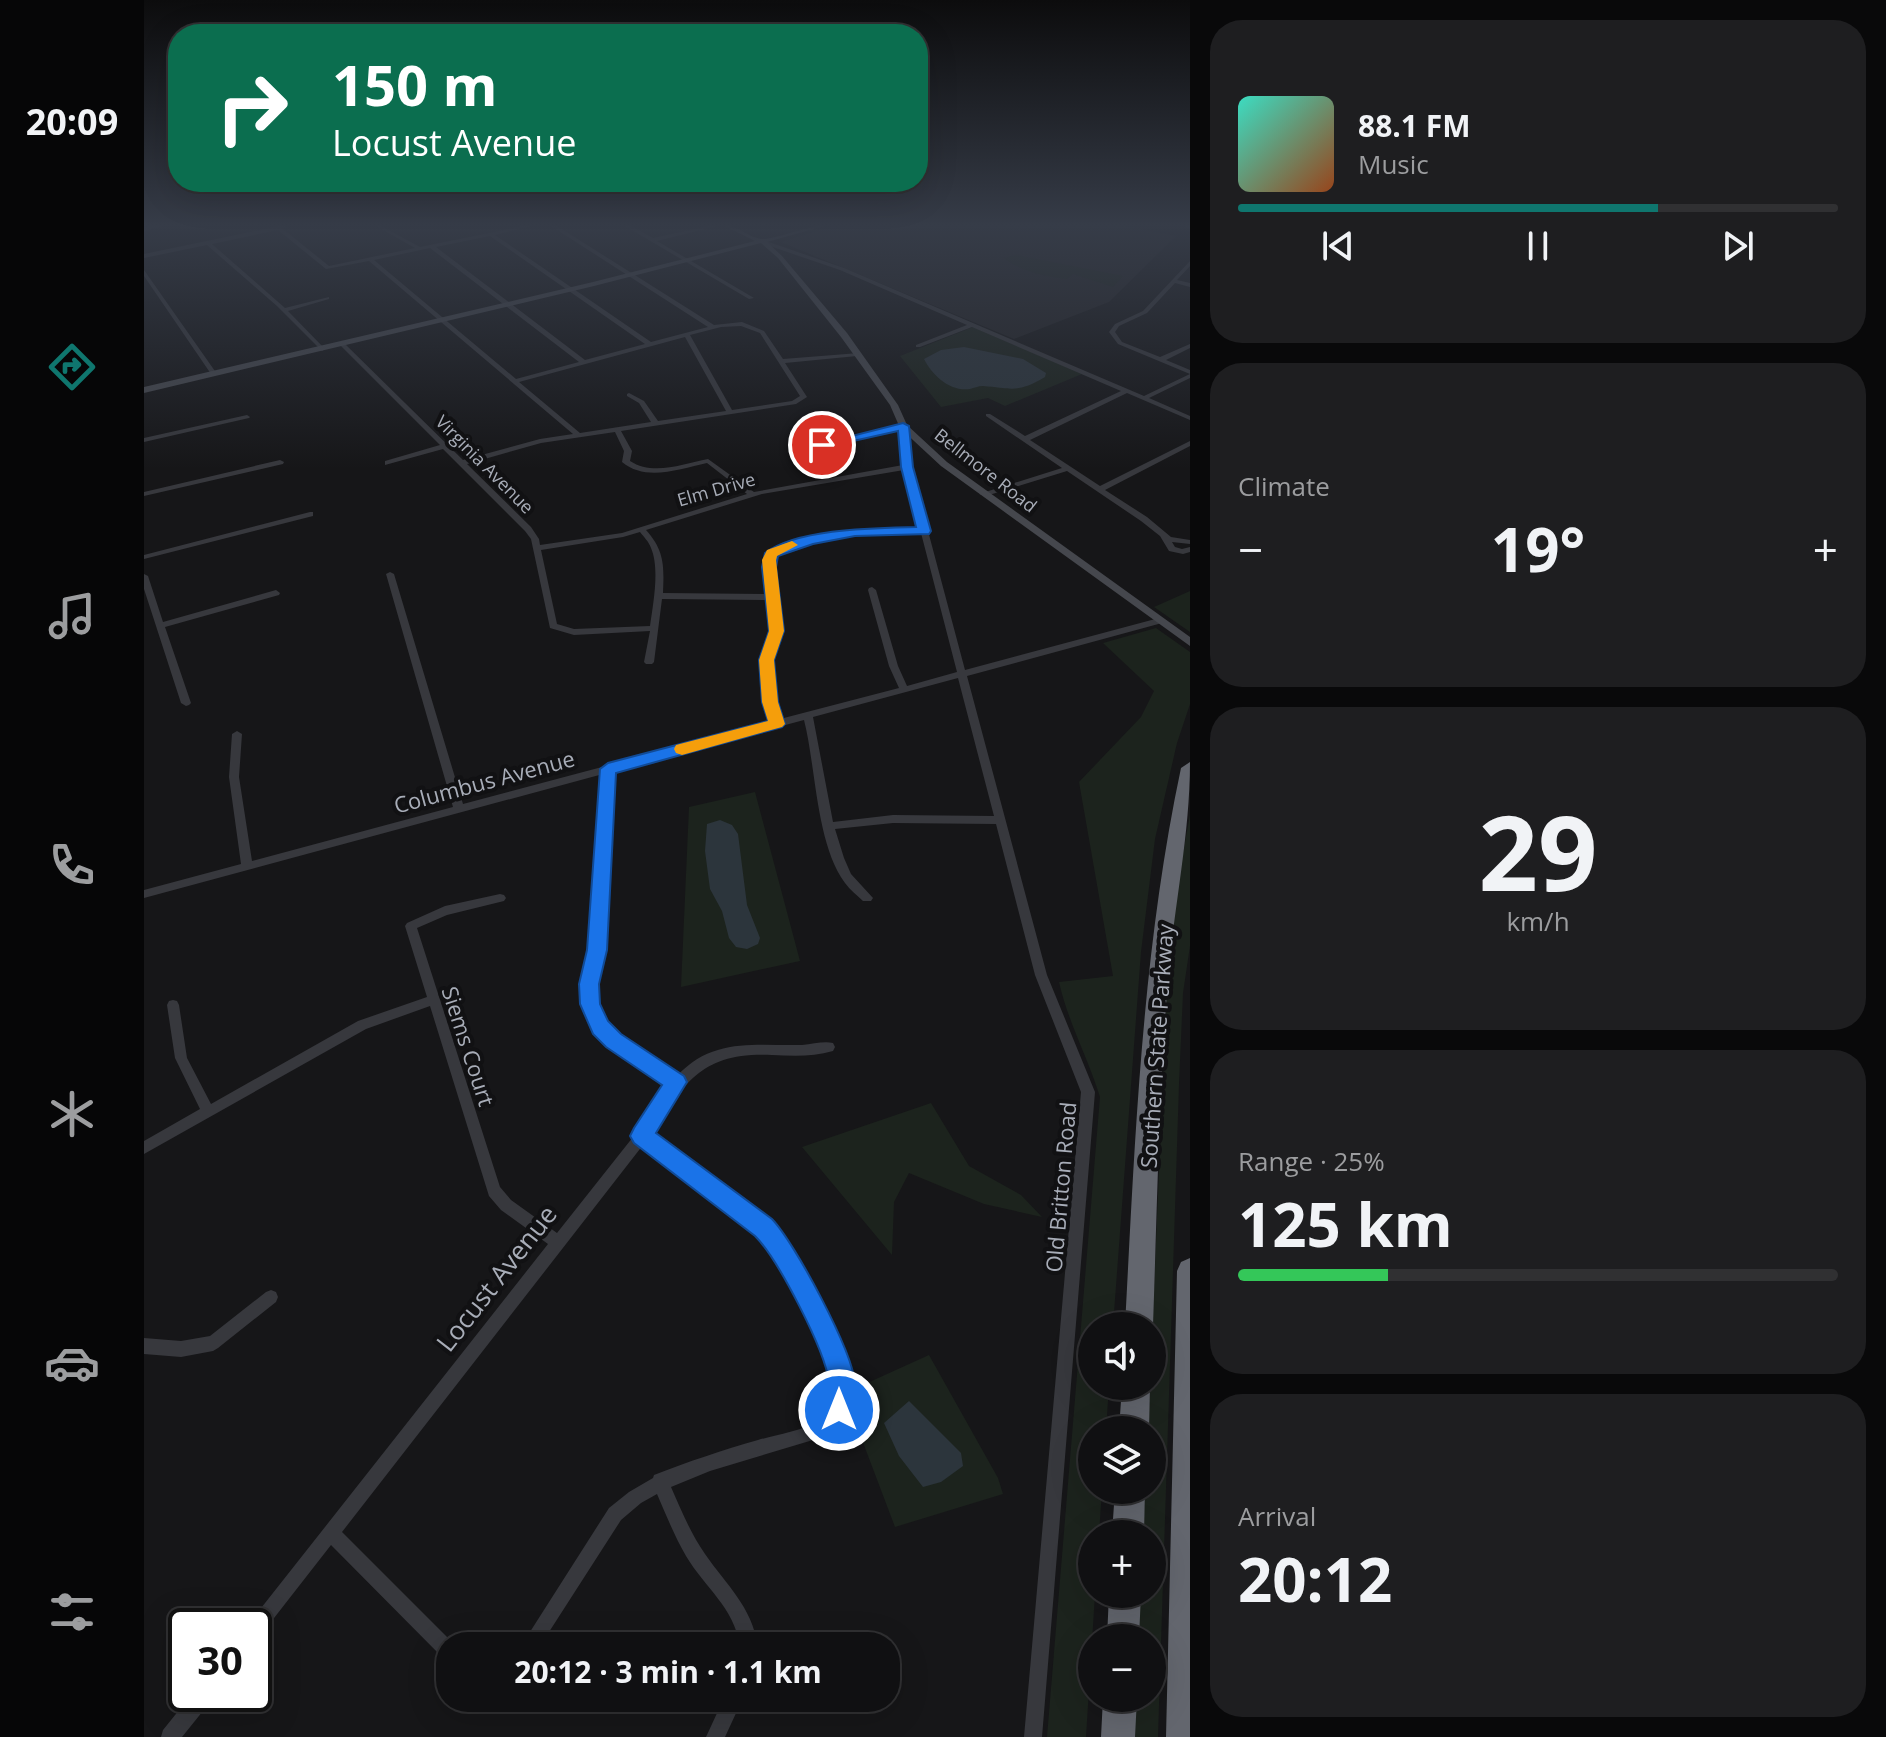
<!DOCTYPE html>
<meta charset="utf-8">
<style>
:root{--surface:#101012;--page:#1e1e20;--text:#f1f3f6;--muted:#9c9d9f;--line:#303032;--accent:#0f766e}
body{margin:0;font-family:"Open Sans",sans-serif;background:var(--page);color:var(--text);height:100vh;display:flex;flex-direction:column;font-size:30px;white-space:nowrap}
*{box-sizing:border-box;margin:0}
p{font-size:26px;color:var(--muted)}
.icon{flex:none;width:44px;height:44px;fill:none;stroke:currentColor;stroke-width:2;stroke-linecap:round;stroke-linejoin:round}
.map{position:relative;flex:1;overflow:hidden}
.side{display:flex;flex-direction:column;gap:20px;padding:20px;background:#09090a;width:696px}
.side>*{flex:none}
.guide{position:absolute;left:24px;top:24px;width:760px;height:168px;border-radius:32px;box-shadow:0 8px 32px #0002,0 0 0 2px var(--line);background:#0b6e4f;color:#fff;overflow:hidden}
.buttons{position:absolute;left:934px;top:1312px;display:grid;gap:16px}
.buttons a{display:grid;place-items:center;width:88px;height:88px;border-radius:50%;background:var(--surface);box-shadow:0 8px 32px #0002,0 0 0 2px var(--line);font-size:40px}
.speed{position:absolute;left:24px;top:1608px;display:flex;gap:16px;font-size:40px;font-weight:700;text-align:center}
.speed>*{display:grid;place-content:center;width:104px;height:104px;border-radius:50%;background:var(--surface);box-shadow:0 8px 32px #0002,0 0 0 2px var(--line);line-height:1}
.speed .limit{border:4px solid #111;border-radius:12px;background:#fff;color:#111}
.pin{position:absolute;display:grid;place-items:center;width:68px;height:68px;color:#fff;margin:-34px;border:4px solid #fff;border-radius:50%;box-shadow:0 2px 8px #0007}
.me{position:absolute;width:88px;margin:-44px;rotate:0deg;stroke-linejoin:round;filter:drop-shadow(0 0 6px #0008)}
.turn{display:flex;align-items:center;gap:28px;height:168px;padding:0 32px;font-size:36px}
.turn .icon{width:104px;height:104px;stroke-width:2.5}
.turn b{display:block;font-size:56px;line-height:68px}
.big{font-size:60px;font-weight:700;line-height:1.1}
.side .widget{flex:1;display:flex;flex-direction:column;justify-content:center;gap:12px;min-width:0;padding:0 28px;border-radius:32px;background:var(--page)}
.side .dial{align-items:center;gap:0}
.dial b{font-size:104px;line-height:1}
.song{display:flex;align-items:center;gap:24px}
.cover{width:96px;height:96px;border-radius:12px;background:linear-gradient(135deg,hsl(170 70% 55%),hsl(20 70% 35%))}
.played{height:8px;border-radius:4px;background:linear-gradient(90deg,var(--accent) 70%,var(--line) 70%)}
.keys{display:flex;justify-content:space-around;direction:ltr}
.heat{display:flex;justify-content:space-between;align-items:center;font-size:44px;direction:ltr}
.charge{height:12px;border-radius:6px;background:linear-gradient(90deg,#34c759 25%,var(--line) 0)}
.trip{position:absolute;left:292px;top:1632px;width:464px;height:80px;border-radius:32px;background:var(--surface);box-shadow:0 8px 32px #0002,0 0 0 2px var(--line);font-weight:700;line-height:80px;text-align:center}
main{display:flex;flex:1;min-height:0}
.dock{display:flex;flex-direction:column;width:144px;justify-content:space-around;align-items:center;background:#060607;color:var(--muted)}
.dock .icon{width:56px;height:56px}
.dock .active{color:var(--accent)}
.dock b{font-size:36px;color:var(--text)}
.map>svg:first-child{display:block}
</style>
<main>
<nav class="dock">
<b>20:09</b>
<svg class="icon active" aria-label="directions" viewBox="0 0 24 24"><path d="M12 3l9 9-9 9-9-9zM9 14v-3h6M13 9l2 2-2 2"/></svg>
<svg class="icon" aria-label="music" viewBox="0 0 24 24"><path d="M9 18V5l10-2v13"/><circle cx="6" cy="18" r="3"/><circle cx="16" cy="16" r="3"/></svg>
<svg class="icon" aria-label="phone" viewBox="0 0 24 24"><path d="M5 4h4l2 5-3 2q2 4 5 5l2-3 5 2v4C11 20 4 13 5 4z"/></svg>
<svg class="icon" aria-label="climate" viewBox="0 0 24 24"><path d="M12 3v18M4 7l16 10M4 17L20 7"/></svg>
<svg class="icon" aria-label="car" viewBox="0 0 24 24"><path d="M5 17H2v-5l4-1 3-4h7l3 4 3 1v5h-3M9 17h6M6 11h13"/><circle cx="7" cy="17" r="2"/><circle cx="17" cy="17" r="2"/></svg>
<svg class="icon" aria-label="filters" viewBox="0 0 24 24"><path d="M4 7h16M4 17h16"/><circle cx="9" cy="7" r="2"/><circle cx="15" cy="17" r="2"/></svg>
</nav>
<div class="map">
<svg width="1046" height="1737" viewBox="0 0 1046 1737">
<rect width="100%" height="100%" fill="#161618"/>
<path fill="#222225" d="M688 226H982L1032 236 965 302 870 339 637 242Z"/>
<path fill="#1c231d" d="M872 255 979 276 969 287 929 274 923 279C903 277 875 271 860 258Z
M829 327 938 374 861 406 844 398 797 407 756 356Z
M1046 591V632L1010 607Z
M1012 628 1046 652V704L1033 743 1011 839 997 952 969 1326H948V1386H965L962 1430H948V1490H958L955 1534H948V1594H951L942 1737H903L956 1097C944 1058 924 1022 915 982L969 976 935 782 997 717 1010 691 959 643Z
M611 792 656 961 537 987 545 807Z
M1046 815V946L1039 993 1035 1084 1014 1737H990L992 1698H1008V1638H994L996 1594H1008V1534H999L1001 1490H1008V1430H1004L1023 984 1032 892Z
M787 1103 825 1166 877 1195 898 1217 840 1204 765 1173 750 1202 748 1255 658 1147Z
M785 1355 854 1478 859 1494 751 1527 712 1424 719 1407 721 1384Z"/>
<path fill="#2c353c" d="M820 347 879 359 902 373 901 377C872 394 868 388 839 386 834 386 830 388 826 389 806 392 788 375 780 359L797 350Z
M576 820 588 825 594 834 603 905 616 938 614 944 603 949 592 947 585 938 578 911 566 889 561 851 563 824Z
M765 1401 817 1453 819 1466 797 1482 779 1487 755 1456 740 1423Z"/>
<g fill="none" stroke-linecap="round" stroke-linejoin="round">
<path fill="#37383d" fill-rule="evenodd" d="M9 226H19L0 231V227Z
M135 226H142V228L139 229 185 266 271 248 232 226H237L276 247 379 226H387L351 235 507 342 564 327 407 226H413L570 325 598 322 620 331 639 359 715 353 716 354 713 356 641 363 663 397 652 404 477 431 488 451 486 461C509 476 539 464 564 459L610 492 759 465 756 429 678 447 651 448 647 446 651 444 678 443 761 425 767 467 821 670 1015 618 1019 621 1018 623 823 676 903 975 951 1092 898 1737H880L937 1092 891 975 852 824 749 823 691 829 700 858 707 874 729 898 727 901H719C713 895 706 890 701 883 672 844 672 767 660 720L469 771 459 950 451 984 452 1004 461 1023 474 1036 533 1076C569 1037 611 1046 658 1045 669 1044 680 1041 689 1043L691 1047 689 1051C669 1057 649 1056 628 1055 558 1052 542 1081 507 1134L624 1223C651 1255 710 1355 705 1396 703 1414 693 1427 679 1437L566 1471 527 1487C537 1510 547 1534 561 1554 583 1586 607 1605 614 1646H596C590 1607 561 1588 542 1556 531 1537 522 1515 513 1494L497 1503 477 1520 396 1646H377L465 1508 485 1492 509 1478 510 1475C543 1462 579 1450 614 1440 631 1435 658 1431 672 1422 683 1415 690 1404 690 1391 690 1349 641 1266 614 1233L499 1145 198 1532 312 1646H306V1662L300 1659 187 1545 116 1636 110 1639V1626H103L404 1244 357 1210 345 1196 286 1006 222 1029 0 1154V1141L56 1109 31 1058 23 1005 25 1001 29 1000 33 1001 35 1005 43 1058 67 1104 214 1021 283 997 261 926 263 923 301 906 356 894 360 895 362 898 360 901 303 915 273 928 356 1187 367 1200 413 1233 493 1132 525 1085 466 1044 453 1031 440 1004 439 984 447 950 459 774 0 898V890L97 864 85 777 88 734 93 731 98 734 95 777 108 861 309 807 242 574 246 572 250 574 319 804 627 722 621 702 617 660 629 631 625 600 518 599 510 662 508 664H502L500 662 506 631 430 635 406 628 387 539 381 531 299 449 241 465V461L296 445 197 346V344H201L319 460 396 439 429 434 225 261 182 269 134 230 68 244 141 308 185 297V299L144 311 180 348 181 349 178 351 133 306 63 245 0 258V254ZM346 236 501 344 441 360 292 247ZM286 248 435 362 372 379 230 260ZM597 326 616 333 656 396 648 401 588 410 546 335 577 327ZM541 337 582 411 514 421 500 401 485 393 483 394V396L495 403 507 422 436 433 375 382ZM471 432 480 451 478 462C502 482 535 469 563 463L603 494 478 533 396 545 395 539 387 527 323 464 397 443ZM760 470 775 529C723 528 674 531 625 551L621 567 624 594 519 593C520 567 521 551 502 530L618 494ZM496 532C500 537 505 542 507 548 516 569 509 604 506 626L430 629 413 624 397 550 479 537ZM777 533 813 672 763 686 754 666 732 590 728 587 725 588 724 590 745 666 755 688 636 719 631 702 627 660 637 631 629 567 632 554C678 535 726 533 777 533ZM814 678 850 816 749 815 689 822 669 717Z
M481 226H487L509 238 565 226H573L513 241 610 298 605 299Z
M1040 226H1046V229Z
M619 240 700 268 1000 396 1046 374V378L1005 398 1046 416V420L983 393 886 440 956 486 1046 441V446L961 490 1003 517 1027 537 1046 540V544L1028 542 1031 547 1038 549 1046 547V552L1039 554 1025 551 1016 536 997 521 923 471 842 496 835 494 918 468 842 416V414H846L881 436 977 391 828 327 776 347H772V345L823 325 696 270 617 243Z
M1046 261V266L1033 280 1046 283V287L1031 283 1003 313 975 326 971 332 978 342 1016 357 1046 344V348L1022 360 1046 370V374L974 344 965 332 971 324 999 311Z
M0 270 73 374 72 375 67 374 0 276Z
M103 415 106 417 105 418 0 442V438Z
M136 460 140 462 139 464 0 496V492Z
M166 512H169V516L0 559V555Z
M0 574 4 576 19 622 132 590 136 593 135 595 21 627 47 703 45 705 42 706 37 703 0 589Z
M127 1290 132 1292 134 1297 132 1302 74 1348 69 1351 37 1357 0 1354V1338L37 1341 66 1336 122 1292Z
M48 1694H69L67 1701 38 1737H17L19 1730Z
M580 1698H599L581 1737H562Z"/>
<path fill="#45474d" fill-rule="evenodd" d="M581 226C595 226 604 237 617 239 630 240 662 226 680 226L623 242 638 256 703 333 754 405 763 425 803 462 1046 637V646L797 466 756 428 746 405 697 337 634 258 617 243 450 286 0 393V387L449 282 611 241Z"/>
<path fill="#63666e" fill-rule="evenodd" d="M1046 762C1046 835 1030 906 1024 979 1015 1095 1013 1210 1009 1326H981C991 1138 998 952 1037 768Z
M1046 1258V1737H1022L1033 1271 1037 1262Z
M978 1386H1006L1005 1430H975Z
M971 1490H1001L1000 1534H968Z
M965 1594H997L995 1638H963Z
M959 1698H993L991 1737H957Z"/>
</g>
<linearGradient id="sky" x2="0" y2="1"><stop stop-color="#0c0c0d"/><stop offset="0.48" stop-color="#363c48"/><stop offset="1" stop-color="#363c48" stop-opacity="0"/></linearGradient>
<rect width="1046" height="469" fill="url(#sky)"/>
<path fill="#1a73e8" stroke="#114b97" stroke-width="2" d="M759 423 765 426 769 467 787 531 785 534 711 536 669 544 634 556 632 567 640 631 630 660 634 702 641 724 638 727 472 773 463 950 455 984 456 1004 464 1021 477 1034 540 1076 543 1082 512 1133 628 1219C651 1243 708 1350 711 1383 712 1394 708 1409 704 1419L695 1423 685 1419C680 1406 686 1396 685 1382 681 1350 634 1259 611 1236L490 1143 486 1136 490 1128 518 1085 462 1047 449 1034 436 1004 435 984 443 950 456 769 464 763 624 721 618 702 615 660 625 631 618 567 621 553C654 528 732 528 772 527L757 467 754 431 678 448 672 445Z"/>
<path fill="#f59e0b" d="M648 541 654 545 633 556 632 560 640 631 630 660 634 702 641 724 638 727 538 755 532 753 530 749 532 745 624 721 618 702 615 660 625 631 618 560 623 550Z"/>
<g text-anchor="middle" dominant-baseline="central" stroke-width="8" stroke-linejoin="round" paint-order="stroke">
<g font-size="18" fill="#a8adb8" stroke="#111113">
<text transform="translate(341 464) rotate(45)">Virginia Avenue</text>
<text transform="translate(842 470) rotate(38)">Bellmore Road</text>
<text transform="translate(572 489) rotate(-16)">Elm Drive</text>
</g>
<g font-size="22" fill="#a8adb8" stroke="#111113">
<text transform="translate(340 781) rotate(-15)">Columbus Avenue</text>
<text transform="translate(325 1046) rotate(72)">Siems Court</text>
<text transform="translate(1012 1046) rotate(-86)">Southern State Parkway</text>
<text transform="translate(916 1187) rotate(-85)">Old Britton Road</text>
</g>
<g font-size="26" fill="#a8adb8" stroke="#111113">
<text transform="translate(352 1278) rotate(-52)">Locust Avenue</text>
</g>
</g>
</svg>
<div class="buttons">
<a><svg class="icon" aria-label="sound" viewBox="0 0 24 24"><path d="M4 9h4l5-4v14l-5-4H4zM17 9q2 3 0 6"/></svg></a>
<a><svg class="icon" aria-label="layers" viewBox="0 0 24 24"><path d="M12 4l9 5-9 5-9-5zM3 14l9 5 9-5"/></svg></a>
<a>+</a>
<a>−</a>
</div>
<div class="speed"><div class="limit">30</div></div>
<div class="pin" style="left:678px;top:445px;background:#d93025"><svg class="icon" aria-label="arrive" viewBox="0 0 24 24"><path d="M6 21V4h12l-3 4 3 4H6"/></svg></div>
<svg class="me" style="left:695px;top:1410px" viewBox="-20 -20 40 40"><circle r="17" fill="#1a73e8" stroke="#fff" stroke-width="3"/><path d="M0-11L8 9 0 5-8 9z" fill="#fff"/></svg>
<div class="trip">20:12 · 3 min · 1.1 km</div>
<div class="guide">
<div class="turn"><svg class="icon" aria-label="right" viewBox="0 0 24 24"><path d="M7 20v-9h11M14 6l5 5-5 5"/></svg><div><b>150 m</b>Locust Avenue</div></div>
</div>
</div>
<section class="side">
<div class="widget">
<div class="song"><i class="cover"></i><div><b>88.1 FM</b><p>Music</p></div></div>
<div class="played"></div>
<div class="keys"><svg class="icon" aria-label="previous" viewBox="0 0 24 24"><path d="M18 5L8 12l10 7zM5 5v14"/></svg><svg class="icon" aria-label="pause" viewBox="0 0 24 24"><path d="M8 5v14M16 5v14"/></svg><svg class="icon" aria-label="next" viewBox="0 0 24 24"><path d="M6 5l10 7-10 7zM19 5v14"/></svg></div>
</div>
<div class="widget"><p>Climate</p>
<div class="heat"><a>−</a><b class="big">19°</b><a>+</a></div>
</div>
<div class="widget dial"><b>29</b><p>km/h</p></div>
<div class="widget"><p>Range · 25%</p><b class="big">125 km</b><div class="charge"></div></div>
<div class="widget"><p>Arrival</p><b class="big">20:12</b></div>
</section>
</main>
